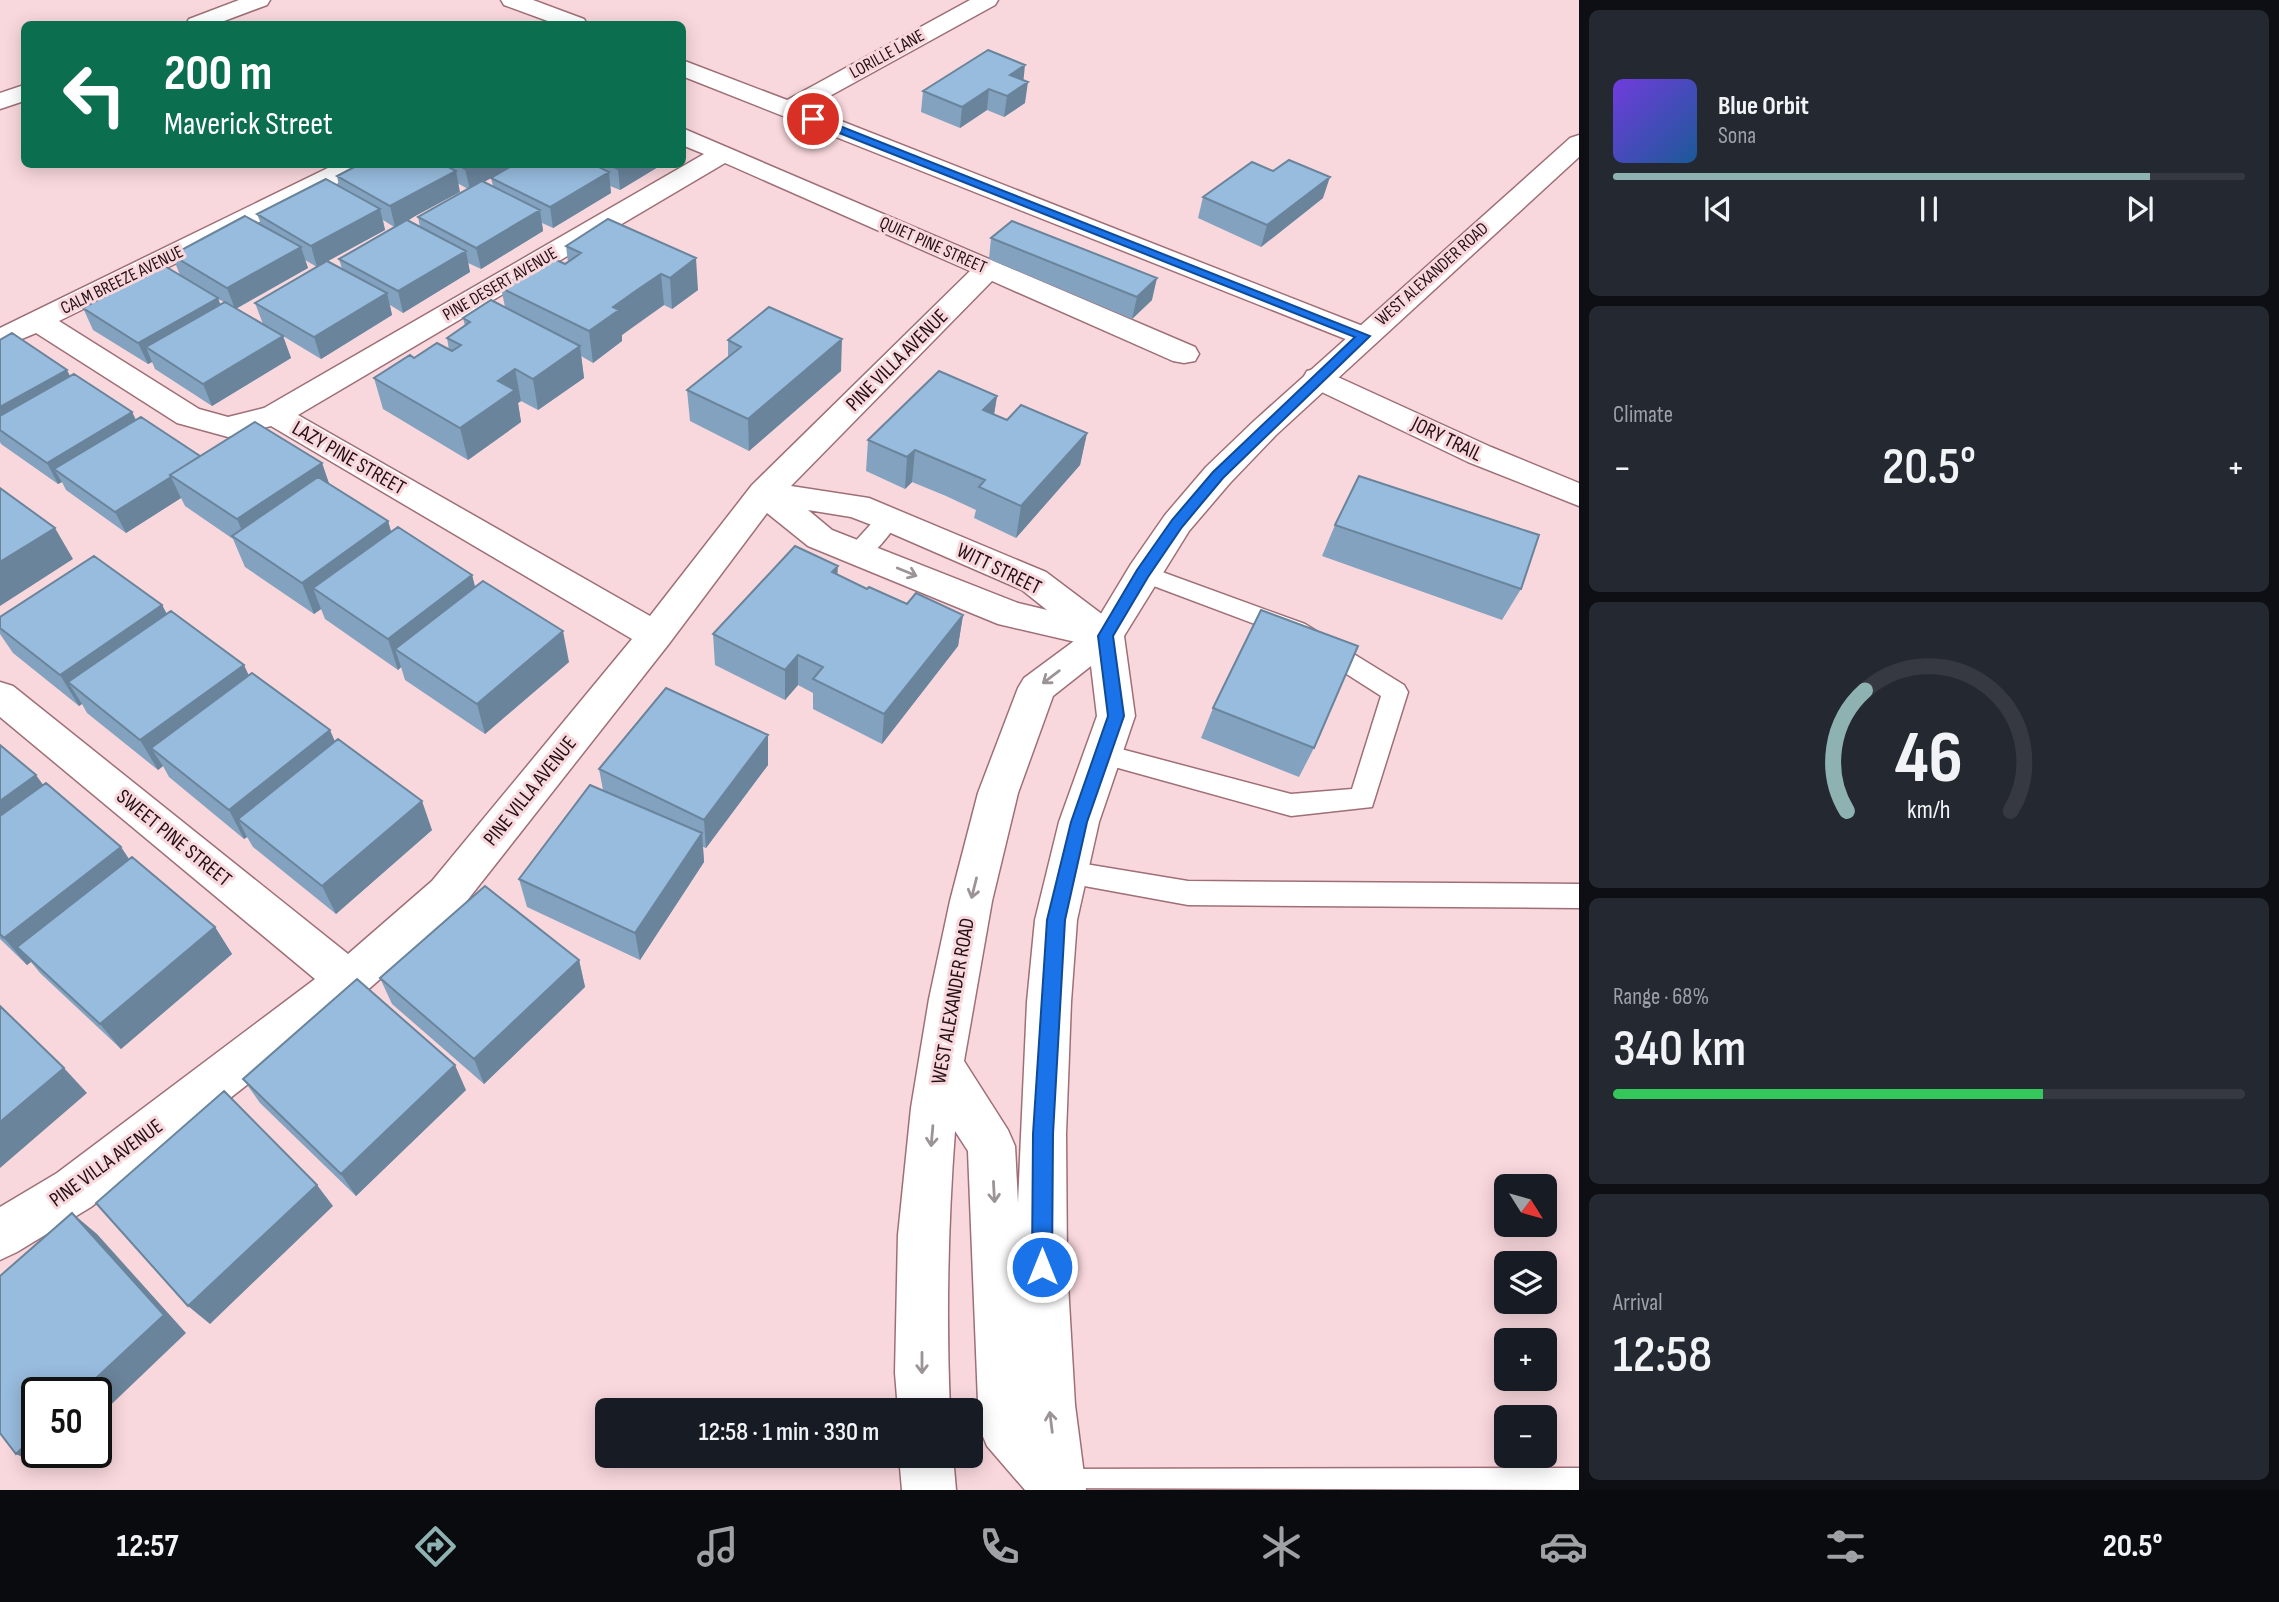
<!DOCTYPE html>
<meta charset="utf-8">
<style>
:root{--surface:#171b24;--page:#242831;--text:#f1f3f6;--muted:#9ea1a6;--line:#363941;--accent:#8eb2b1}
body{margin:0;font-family:"Sofia Sans Condensed",sans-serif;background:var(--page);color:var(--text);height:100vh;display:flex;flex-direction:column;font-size:26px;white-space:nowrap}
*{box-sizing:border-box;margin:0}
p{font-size:23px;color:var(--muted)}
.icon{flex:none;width:38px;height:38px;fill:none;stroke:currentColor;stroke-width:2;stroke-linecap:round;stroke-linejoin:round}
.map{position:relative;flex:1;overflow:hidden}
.details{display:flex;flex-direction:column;gap:10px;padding:10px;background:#0d0f14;width:700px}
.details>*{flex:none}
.guide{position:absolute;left:21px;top:21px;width:665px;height:147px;border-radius:10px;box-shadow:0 4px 18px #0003;background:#0b6e4f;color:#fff;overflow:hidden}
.needle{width:46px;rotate:127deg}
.tools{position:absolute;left:1494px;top:1174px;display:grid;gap:14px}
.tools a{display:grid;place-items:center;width:63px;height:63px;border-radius:10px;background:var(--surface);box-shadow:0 4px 18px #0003;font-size:35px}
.speed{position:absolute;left:21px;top:1377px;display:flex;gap:14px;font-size:35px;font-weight:700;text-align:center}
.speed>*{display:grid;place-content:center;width:91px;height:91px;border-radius:50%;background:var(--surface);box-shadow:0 4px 18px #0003;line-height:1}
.speed .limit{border:4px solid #111;border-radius:10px;background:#fff;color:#111}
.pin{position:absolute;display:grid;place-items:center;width:60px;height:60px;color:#fff;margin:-30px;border:4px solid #fff;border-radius:50%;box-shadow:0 2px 7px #0007}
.me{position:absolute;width:77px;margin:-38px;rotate:0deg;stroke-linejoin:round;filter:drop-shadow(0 0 5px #0008)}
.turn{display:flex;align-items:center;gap:24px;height:147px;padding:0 28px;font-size:32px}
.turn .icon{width:91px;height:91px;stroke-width:2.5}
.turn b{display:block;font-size:49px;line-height:60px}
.big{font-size:52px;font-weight:600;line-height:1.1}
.details .widget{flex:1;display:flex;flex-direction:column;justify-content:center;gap:10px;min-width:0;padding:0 24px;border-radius:10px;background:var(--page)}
.details .dial{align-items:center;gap:0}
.dial svg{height:182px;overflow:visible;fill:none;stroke:var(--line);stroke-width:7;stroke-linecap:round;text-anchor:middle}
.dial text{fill:var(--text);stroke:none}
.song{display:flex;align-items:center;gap:21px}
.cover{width:84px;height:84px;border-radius:10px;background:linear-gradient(135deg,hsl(260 70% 55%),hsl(210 70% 35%))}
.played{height:7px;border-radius:4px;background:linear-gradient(90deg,var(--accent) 85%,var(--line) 85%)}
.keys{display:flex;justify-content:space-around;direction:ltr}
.heat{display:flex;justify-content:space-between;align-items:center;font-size:38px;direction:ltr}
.charge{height:10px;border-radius:5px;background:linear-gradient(90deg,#34c759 68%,var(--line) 0)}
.trip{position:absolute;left:595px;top:1398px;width:388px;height:70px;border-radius:10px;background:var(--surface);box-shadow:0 4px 18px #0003;font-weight:600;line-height:70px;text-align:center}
.dock{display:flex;height:112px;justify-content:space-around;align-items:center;background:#090b0e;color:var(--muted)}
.dock .icon{width:49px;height:49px}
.dock .current{color:var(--accent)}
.dock b{font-size:32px;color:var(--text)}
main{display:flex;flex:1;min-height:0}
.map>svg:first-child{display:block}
</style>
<main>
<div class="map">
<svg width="1579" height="1490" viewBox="0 0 1579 1490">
<rect width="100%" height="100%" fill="#f9d8dd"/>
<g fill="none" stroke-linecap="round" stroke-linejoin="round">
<defs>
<path id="lane" d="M889 511 897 513 900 519 897 525C885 538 871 564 851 558L847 552 851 546 881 513Z
M1143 565 1305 624 1404 685 1408 692 1372 807 1291 816 1093 761 1089 754 1093 747 1102 744 1291 794 1352 789 1381 696 1287 636 1135 579 1131 573 1135 567Z
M1067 861 1188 881 1579 884V908L1188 905 1057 881 1053 873 1057 865Z
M1579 1468V1490L1040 1488 1046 1475 1059 1469Z"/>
<path id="street" d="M239 0H270L267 5 216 24H186L189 19Z
M501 0H533L584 19 587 24H556L504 5Z
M970 0H998L995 5 808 108 1373 330 1378 336 1373 342 1363 345 1353 342 682 76V60L787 100Z
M24 85V101L0 109V93Z
M682 128 1195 347 1199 354 1195 361 1184 363 1173 361 992 281 791 486 869 498 1046 572 1119 627 1124 636 1119 645 1106 649 998 624 808 546 767 513 668 645 462 907 363 994 91 1207 17 1252 0 1260V1207L57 1173 315 979 0 717V682L13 686 348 954 432 881 632 639 271 426 228 437 177 423 36 333 0 348V328L336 164H371L367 169 59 321 199 409 228 417 264 408 704 154 682 145ZM725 163 970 271 752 485 650 616 298 415ZM808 510 851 517 877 527 1022 590 1047 610 1018 603 832 530Z
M1318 368 1491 447 1579 483V506L1468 462 1307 385 1303 378 1307 371Z"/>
<path id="secondary" d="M1579 135V157L1276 435 1230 483 1189 531 1124 636 1135 716 1099 822 1077 920 1071 1002 1066 1134 1067 1267 1075 1405 1086 1490H1025L987 1446 979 1427 968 1151 955 1131C948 1224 946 1317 950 1410H898L895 1373 898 1235 911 1108 929 999 950 901 978 793 1018 688 1024 678 1093 627 1131 564 1165 515 1206 467 1254 421 1570 138ZM1091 666 1097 716 1059 822 1035 920 1027 1002 1018 1203 1015 1146 1008 1130 964 1061 992 901 1018 793 1053 696Z
M899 1456H953L956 1490H902Z"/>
</defs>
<use href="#lane" stroke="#9f6f77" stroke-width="3"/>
<use href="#street" stroke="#9f6f77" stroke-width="3"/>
<use href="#secondary" stroke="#9f6f77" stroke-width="3"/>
<use href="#lane" fill="#fff" fill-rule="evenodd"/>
<use href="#street" fill="#fff" fill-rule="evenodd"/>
<use href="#secondary" fill="#fff" fill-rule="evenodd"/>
</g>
<path fill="#83a2bf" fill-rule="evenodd" d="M1023 80 1025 103 1004 117 987 110 960 128 921 112 923 91Z
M360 164H663L620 190 610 186 611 193 553 228 542 223 543 231 481 269 468 263 470 272 403 313 390 305 392 315 321 359 263 324 255 303 317 267 305 260 308 268 236 309 283 336 291 358 212 406 155 369 152 362 148 364 93 330 83 308 180 275 172 255 261 224 257 214 339 186 337 176ZM511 167 491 178 493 186 484 182ZM459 184 468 189 418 217 420 227 408 221ZM383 220 394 227 339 259 342 269 328 261 385 230ZM218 299 222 301 225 303 220 305Z
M1203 197 1323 198 1261 247 1198 218Z
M608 219 698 290 672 309 664 305 640 321 622 335V341L593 363 581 356 584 378 538 410 521 401 518 403 521 422 468 460 383 409 374 378 414 358 449 350 447 338 465 326 463 318 505 307 501 288 565 264 568 262 566 246Z
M991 238 1152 300 1132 319 989 259Z
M0 340 70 376 132 412 136 420 200 456 322 463 329 484 388 521 391 532 472 575 475 587 569 662 485 734 405 680 401 667 398 670 325 619 321 609 314 614 245 567 233 539 185 506 181 498 126 533 66 490 62 482 58 484 1 444 0 442Z
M728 340 841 371 749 451 690 421 687 390 728 357Z
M997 396 994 414 1007 420 1087 433 1080 465 1016 538 974 518 976 510 946 496 912 482 905 489 866 471 868 440Z
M1335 525 1521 589 1502 620 1322 556Z
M837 575 867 589 907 604 963 615 958 646 882 744 813 709V693L798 685 785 700 715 665 713 634Z
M162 605 167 614 249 675 335 742 432 830 336 914 253 847 247 837 244 839 169 777 163 766 158 770 87 713 82 704 79 706 13 653 0 634V617Z
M1213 708 1314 748 1299 777 1201 738Z
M0 745 43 785 121 847 129 859 215 927 232 954 121 1049 40 973 31 962 27 965 0 939Z
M768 765 706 848 703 847 704 862 640 960 527 907 519 879 603 790 599 769Z
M579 960 585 987 484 1084 392 1004 380 978Z
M243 1079 466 1090 356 1196 260 1103Z"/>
<path fill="#6a849b" d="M1025 65 1023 85 1010 75Z
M1028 82 1025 103 1004 117 1007 96Z
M989 89 987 110 960 128 962 107Z
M473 164H515L470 190 465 169Z
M625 164H663L620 190 618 169Z
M456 171 460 192 395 227 390 206Z
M609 172 611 193 553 228 550 207Z
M1330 177 1323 198 1261 247 1267 225Z
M380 209 385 230 317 267 311 246Z
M540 210 543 231 481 269 476 248Z
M301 247 308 268 235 309 227 288Z
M466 251 470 272 403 313 398 291Z
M696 258 698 290 672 309 670 278Z
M661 274 664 305 622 335V341L593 363 589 331 613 307Z
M1157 278 1152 300 1132 319 1137 297Z
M387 293 392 315 321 359 314 337Z
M218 298 226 319 146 347 152 362 148 364 138 343Z
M283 336 291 358 212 406 203 384Z
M842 339 841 371 749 451 748 419Z
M580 346 584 378 538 410 533 379Z
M515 369 521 401 518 403 521 422 468 460 460 428 498 381Z
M67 370 78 392 0 430V407Z
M997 396 992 427 983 410Z
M132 412 142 433 54 469 62 482 58 484 47 463Z
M1087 433 1080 465 1016 538 1021 506Z
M915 450 912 482 905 489 907 457Z
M322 463 333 495 249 547 237 519Z
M171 477 181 498 126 533 115 512Z
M388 521 397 552 313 588 321 609 314 614 302 583Z
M55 528 73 559 0 606V562Z
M838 566 836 597 832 572Z
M472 575 480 606 395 649 401 667 398 670 388 639Z
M162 605 178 636 68 682 82 704 79 706 60 675Z
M963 615 958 646 882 744 884 714Z
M563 631 569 662 485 734 477 704Z
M798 655V685L785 700V670Z
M244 665 258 695 151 748 163 766 158 770 140 740Z
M330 730 343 760 238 819 247 837 244 839 229 810Z
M768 735V765L706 848 704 820Z
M36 775 57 804 0 846V801Z
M422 801 432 830 336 914 322 886Z
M702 833 704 862 640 960 635 933Z
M121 847 140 876 17 947 31 962 27 965 4 938Z
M215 927 232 954 121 1049 100 1024Z
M579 960 585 987 484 1084 474 1059Z
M455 1065 466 1090 356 1196 341 1174Z
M64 1068 87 1093 0 1168V1122Z
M317 1185 333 1206 210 1324 188 1306Z
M72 1213 97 1234 186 1333 96 1419V1393H80Z
M37 1434V1452H62L45 1468 16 1454Z"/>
<path fill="#98bcde" stroke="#6a849b" stroke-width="2" d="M988 50 1025 65 1010 75 1028 82 1007 96 989 89 962 107 923 91Z
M1289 160 1330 177 1267 225 1203 197 1252 162 1273 171Z
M360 164H443L456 171 390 206 337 176Z
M457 164H473L465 169Z
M515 164H593L609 172 550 207 491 178Z
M608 164H625L618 169Z
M326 179 380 209 311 246 257 214Z
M482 181 540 210 476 248 418 217Z
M245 216 301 247 227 288 172 255Z
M608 219 696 258 670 278 661 274 637 290 613 307 619 310 589 331 501 288 548 256 565 264 581 253 566 246Z
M407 220 466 251 398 291 339 259Z
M1012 221 1157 278 1137 297 991 238Z
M327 261 387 293 314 337 255 303Z
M163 265 218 298 138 343 83 308Z
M491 300 580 346 533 379 515 369 498 381 515 390 460 428 374 378 410 355 414 358 437 343 452 351 461 345 447 338 470 322 463 318Z
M225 302 283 336 203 384 146 347Z
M769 307 842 339 748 419 687 390 741 347 728 340Z
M12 333 67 370 0 407V340Z
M939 371 997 396 983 410 1007 420 1021 405 1087 433 1021 506 979 487 985 480 915 450 907 457 868 440Z
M74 374 132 412 47 463 0 430V416Z
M141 417 200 456 170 475 171 477 115 512 54 469Z
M255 422 322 463 237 519 170 475Z
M1359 476 1539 535 1521 589 1335 525Z
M318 477 388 521 302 583 232 536Z
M0 488 55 528 0 562Z
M398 527 472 575 388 639 313 588Z
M795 546 838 566 832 572 867 589 869 587 907 604 916 593 963 615 884 714 813 679 823 667 798 655 785 670 713 634Z
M94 556 162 605 60 675 0 628V617Z
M483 581 563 631 477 704 395 649Z
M1261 610 1358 646 1314 748 1213 708Z
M171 611 244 665 140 740 68 682Z
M252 673 330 730 229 810 151 748Z
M666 688 768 735 704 820 599 769Z
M338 739 422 801 322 886 238 819Z
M0 745 36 775 0 801Z
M46 783 121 847 4 938 0 934V816Z
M590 785 702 833 635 933 519 879Z
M132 857 215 927 100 1024 17 947Z
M485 886 579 960 474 1059 380 978Z
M357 979 455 1065 341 1174 243 1079Z
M0 1006 64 1068 0 1122Z
M224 1091 317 1185 188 1306 96 1203Z
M72 1213 164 1315 80 1393H37V1434L16 1454 0 1433V1276Z"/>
<defs><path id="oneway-shaft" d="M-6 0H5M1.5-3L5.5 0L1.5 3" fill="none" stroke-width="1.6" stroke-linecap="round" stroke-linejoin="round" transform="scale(1.75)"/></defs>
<g stroke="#9c9395">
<use href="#oneway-shaft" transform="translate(907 572) rotate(22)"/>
<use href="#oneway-shaft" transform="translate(1051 677) rotate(143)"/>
<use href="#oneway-shaft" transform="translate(974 888) rotate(104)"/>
<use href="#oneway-shaft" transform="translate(932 1136) rotate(95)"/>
<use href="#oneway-shaft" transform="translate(994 1192) rotate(87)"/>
<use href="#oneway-shaft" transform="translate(922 1363) rotate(90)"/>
<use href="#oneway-shaft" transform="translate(1051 1422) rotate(-97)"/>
</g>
<path fill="#1a73e8" stroke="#114b97" stroke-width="2" d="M809 117H817L1370 336 1223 478 1182 527 1148 577 1113 636 1124 716 1087 822 1065 920 1053 1134 1052 1267 1049 1274 1042 1277 1035 1274 1032 1267 1033 1134 1047 920 1071 822 1108 716 1098 636 1137 570 1172 520 1213 472 1355 337 809 121Z"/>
<g text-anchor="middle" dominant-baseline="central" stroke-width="6" stroke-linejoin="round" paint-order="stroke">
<g font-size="18" fill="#231014" stroke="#f9d8dd">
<text transform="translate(887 54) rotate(-29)">LORILLE LANE</text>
<text transform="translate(933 245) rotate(24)">QUIET PINE STREET</text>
<text transform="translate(1432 274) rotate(-42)">WEST ALEXANDER ROAD</text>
<text transform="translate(122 280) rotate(-26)">CALM BREEZE AVENUE</text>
<text transform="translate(500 284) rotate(-30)">PINE DESERT AVENUE</text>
</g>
<g font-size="21" fill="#231014" stroke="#f9d8dd">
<text transform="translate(897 360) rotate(-45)">PINE VILLA AVENUE</text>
<text transform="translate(1447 439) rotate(26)">JORY TRAIL</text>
<text transform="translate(349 458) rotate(30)">LAZY PINE STREET</text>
<text transform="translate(999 569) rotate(26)">WITT STREET</text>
<text transform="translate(530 791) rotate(-51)">PINE VILLA AVENUE</text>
<text transform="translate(174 838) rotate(39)">SWEET PINE STREET</text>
<text transform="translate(953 1001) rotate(-80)">WEST ALEXANDER ROAD</text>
<text transform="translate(106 1163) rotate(-36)">PINE VILLA AVENUE</text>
</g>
</g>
</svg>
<div class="tools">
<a><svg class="needle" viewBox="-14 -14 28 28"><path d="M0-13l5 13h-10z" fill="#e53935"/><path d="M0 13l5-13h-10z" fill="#9ea1a6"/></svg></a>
<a><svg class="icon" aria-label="layers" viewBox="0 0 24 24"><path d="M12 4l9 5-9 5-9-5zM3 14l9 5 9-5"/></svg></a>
<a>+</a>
<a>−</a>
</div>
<div class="speed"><div class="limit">50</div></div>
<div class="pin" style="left:813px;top:119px;background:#d93025"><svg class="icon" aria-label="arrive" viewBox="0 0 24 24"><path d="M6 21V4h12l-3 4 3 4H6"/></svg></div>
<svg class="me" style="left:1042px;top:1267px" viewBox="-20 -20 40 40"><circle r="17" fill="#1a73e8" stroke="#fff" stroke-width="3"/><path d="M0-11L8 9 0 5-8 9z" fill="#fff"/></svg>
<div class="trip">12:58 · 1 min · 330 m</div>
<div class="guide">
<div class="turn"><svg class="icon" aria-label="left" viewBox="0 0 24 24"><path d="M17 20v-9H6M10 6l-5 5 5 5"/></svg><div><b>200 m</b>Maverick Street</div></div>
</div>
</div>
<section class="details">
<div class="widget">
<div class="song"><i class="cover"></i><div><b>Blue Orbit</b><p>Sona</p></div></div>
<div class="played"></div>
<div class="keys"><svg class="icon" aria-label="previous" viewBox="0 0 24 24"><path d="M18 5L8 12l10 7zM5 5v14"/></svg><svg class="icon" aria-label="pause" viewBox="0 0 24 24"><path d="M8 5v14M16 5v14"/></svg><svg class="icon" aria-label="next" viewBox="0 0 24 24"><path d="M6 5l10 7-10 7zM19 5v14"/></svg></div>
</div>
<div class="widget"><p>Climate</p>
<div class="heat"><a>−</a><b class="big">20.5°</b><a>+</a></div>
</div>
<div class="widget dial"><svg viewBox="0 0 100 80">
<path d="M14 69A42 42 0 1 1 86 69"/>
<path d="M14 69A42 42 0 0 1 22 16" stroke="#8eb2b1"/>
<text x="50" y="56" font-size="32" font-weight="700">46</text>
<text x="50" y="72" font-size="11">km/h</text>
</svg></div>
<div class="widget"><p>Range · 68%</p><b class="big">340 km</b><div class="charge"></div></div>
<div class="widget"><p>Arrival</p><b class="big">12:58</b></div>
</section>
</main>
<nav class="dock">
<b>12:57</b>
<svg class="icon current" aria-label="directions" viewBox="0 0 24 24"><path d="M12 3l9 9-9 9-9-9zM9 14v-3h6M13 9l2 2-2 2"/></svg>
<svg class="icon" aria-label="music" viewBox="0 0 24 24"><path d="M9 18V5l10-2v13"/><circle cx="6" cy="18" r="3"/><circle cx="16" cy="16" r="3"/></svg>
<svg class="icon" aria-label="phone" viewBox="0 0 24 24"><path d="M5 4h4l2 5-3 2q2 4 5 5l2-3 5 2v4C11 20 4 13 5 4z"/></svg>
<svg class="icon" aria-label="climate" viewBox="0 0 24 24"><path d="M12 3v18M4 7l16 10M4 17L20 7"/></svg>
<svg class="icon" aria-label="car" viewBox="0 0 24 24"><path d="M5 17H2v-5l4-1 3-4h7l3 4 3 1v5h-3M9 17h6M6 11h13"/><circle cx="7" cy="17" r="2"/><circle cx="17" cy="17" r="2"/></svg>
<svg class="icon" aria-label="filters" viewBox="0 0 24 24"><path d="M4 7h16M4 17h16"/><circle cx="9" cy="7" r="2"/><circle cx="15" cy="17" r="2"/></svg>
<b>20.5°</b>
</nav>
